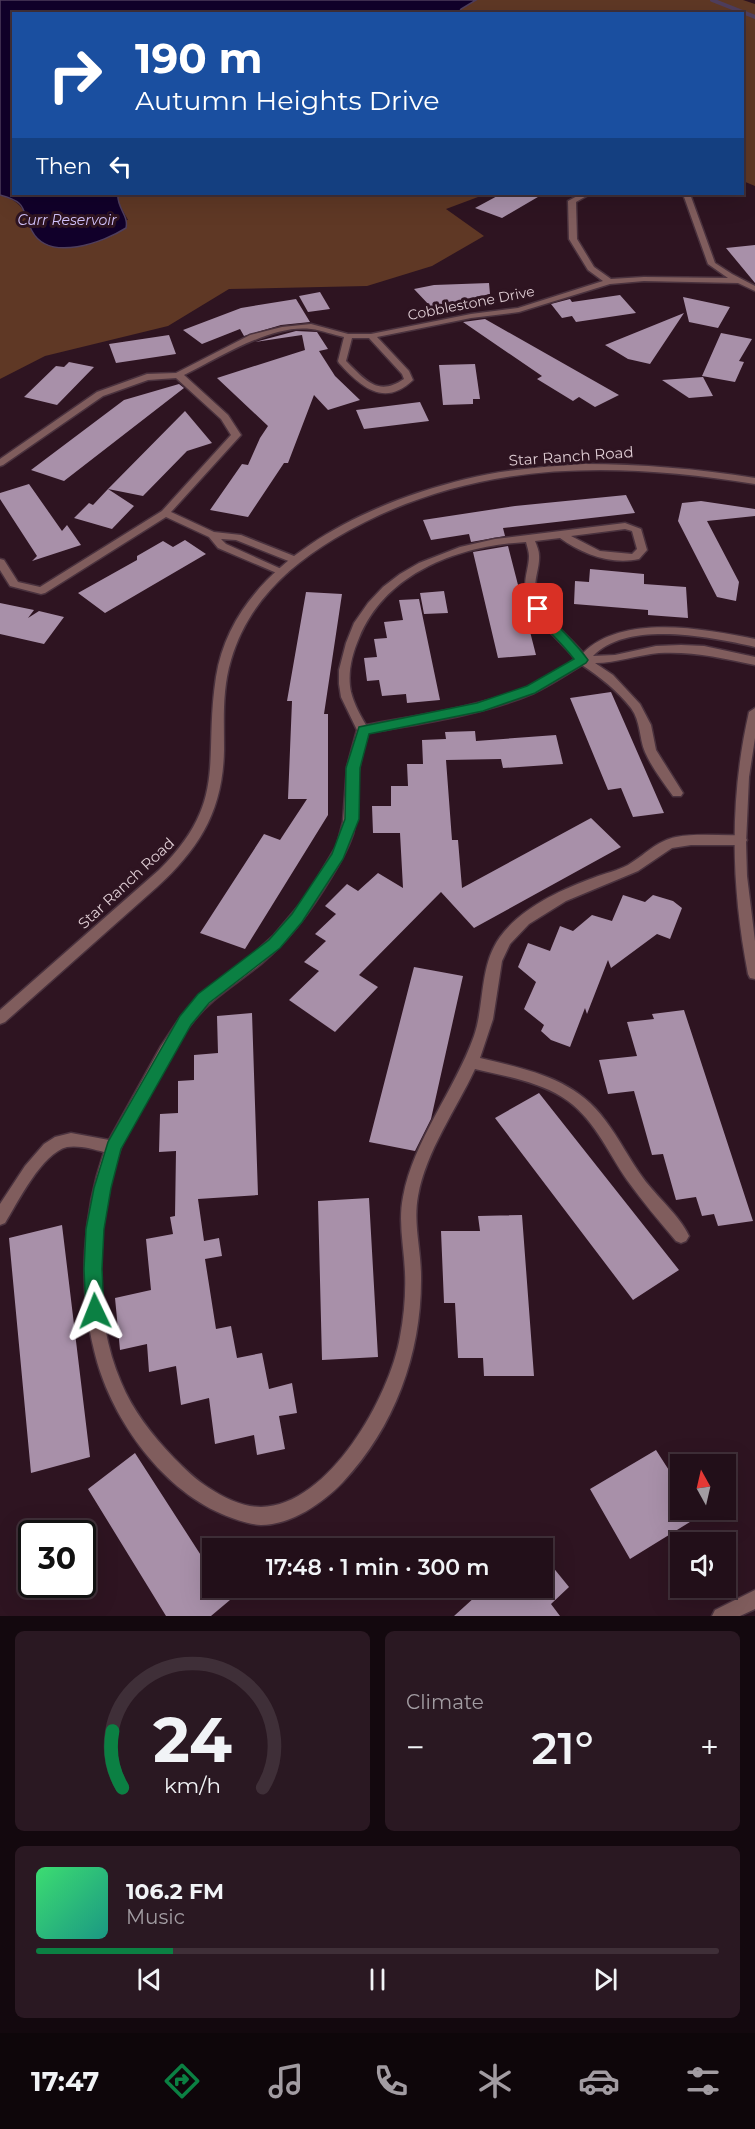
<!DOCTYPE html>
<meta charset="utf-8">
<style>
:root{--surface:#220f19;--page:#2a1822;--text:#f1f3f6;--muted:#a29ca2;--line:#3f2f38;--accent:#0b8043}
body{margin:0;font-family:Montserrat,sans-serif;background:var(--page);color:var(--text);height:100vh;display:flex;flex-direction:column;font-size:22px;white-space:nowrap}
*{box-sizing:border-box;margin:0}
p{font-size:20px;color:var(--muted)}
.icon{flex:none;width:33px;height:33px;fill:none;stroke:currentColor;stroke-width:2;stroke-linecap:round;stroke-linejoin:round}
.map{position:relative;height:1616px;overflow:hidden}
.sheet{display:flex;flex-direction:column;gap:15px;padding:15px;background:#13080e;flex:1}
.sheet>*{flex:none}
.guide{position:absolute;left:12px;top:12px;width:732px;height:183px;border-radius:0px;box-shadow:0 6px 24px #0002,0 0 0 2px var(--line);background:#1a4fa0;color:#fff;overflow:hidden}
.needle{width:39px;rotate:352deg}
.buttons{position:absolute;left:670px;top:1454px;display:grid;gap:12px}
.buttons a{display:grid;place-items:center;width:66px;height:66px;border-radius:0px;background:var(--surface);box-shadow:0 6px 24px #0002,0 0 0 2px var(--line);font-size:30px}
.speed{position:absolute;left:18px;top:1520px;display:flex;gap:12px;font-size:30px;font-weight:700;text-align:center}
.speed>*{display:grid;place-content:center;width:78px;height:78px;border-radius:50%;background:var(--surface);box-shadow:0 6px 24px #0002,0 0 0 2px var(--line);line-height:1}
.speed .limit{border:3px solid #111;border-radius:9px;background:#fff;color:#111}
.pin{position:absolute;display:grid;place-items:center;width:51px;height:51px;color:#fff;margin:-26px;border-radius:12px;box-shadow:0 3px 9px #0006}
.me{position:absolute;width:66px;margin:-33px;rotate:358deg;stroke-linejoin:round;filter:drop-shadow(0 0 4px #0008)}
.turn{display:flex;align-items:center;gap:21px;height:126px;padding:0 24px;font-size:27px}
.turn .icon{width:78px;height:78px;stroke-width:2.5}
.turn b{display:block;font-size:42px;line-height:51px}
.then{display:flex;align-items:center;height:57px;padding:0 24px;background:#0003;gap:12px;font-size:22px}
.big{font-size:45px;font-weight:600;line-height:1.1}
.sheet .tile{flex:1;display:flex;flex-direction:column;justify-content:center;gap:9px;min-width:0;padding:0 21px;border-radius:9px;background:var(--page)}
.sheet .dial{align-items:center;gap:0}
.dial svg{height:156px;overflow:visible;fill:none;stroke:var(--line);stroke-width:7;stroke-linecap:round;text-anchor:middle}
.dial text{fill:var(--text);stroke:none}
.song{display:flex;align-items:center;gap:18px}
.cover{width:72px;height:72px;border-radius:9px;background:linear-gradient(135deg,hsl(140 70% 55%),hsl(170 70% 35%))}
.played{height:6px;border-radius:3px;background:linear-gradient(90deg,var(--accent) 20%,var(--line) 20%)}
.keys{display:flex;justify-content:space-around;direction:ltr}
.heat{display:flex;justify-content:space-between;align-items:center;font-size:33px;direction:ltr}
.sheet .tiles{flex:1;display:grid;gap:15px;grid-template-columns:1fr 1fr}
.tile:last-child{grid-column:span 2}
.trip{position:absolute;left:202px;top:1538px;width:351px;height:60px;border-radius:0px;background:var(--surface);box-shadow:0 6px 24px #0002,0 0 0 2px var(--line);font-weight:600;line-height:60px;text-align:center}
.dock{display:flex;height:96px;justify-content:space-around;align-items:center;background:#0e060a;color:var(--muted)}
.dock .icon{width:42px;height:42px}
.dock .current{color:var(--accent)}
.dock b{font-size:27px;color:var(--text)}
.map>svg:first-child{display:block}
</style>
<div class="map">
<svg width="755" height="1616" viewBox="0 0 755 1616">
<rect width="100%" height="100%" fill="#2e1421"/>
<path fill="#5f3825" d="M476 0H743L755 4V186L743 181 742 14H458L461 9Z
M118 194H486L446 209 484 236 432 266 367 286 229 289 168 326 45 356 0 379V195C21 201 26 211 32 232L128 220 117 200Z"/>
<path fill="#11002a" stroke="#4f3e5d" stroke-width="1.5" d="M0 0H476L461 9 458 14H14V194H118C116 207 129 215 126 228 104 242 49 263 32 231 20 210 30 203 0 195Z"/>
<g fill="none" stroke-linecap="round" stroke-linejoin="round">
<path stroke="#4f3e5d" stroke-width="4" d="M712 0 755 17"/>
</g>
<path fill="#a890a9" d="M501 194H543L502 218 475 208Z
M755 245V283L726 248Z
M489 283 490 294 431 307 414 289 434 285Z
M320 292 330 309 308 312 299 296Z
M620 295 636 313 576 322 572 316 562 318 551 304 570 299 572 302Z
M683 297 730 307 718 328 689 322Z
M296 299 310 322 281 325 244 336 240 329 202 344 183 330 241 308Z
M684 313 650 364 628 359 605 345Z
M485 319 619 395 595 407 579 397 573 401 537 379 542 376 463 322Z
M296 331 317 332 328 349 319 351 335 376 360 400 328 410 314 395 288 463H284L248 517 210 510 242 464 248 465 260 438 268 426 217 378 305 350 302 335 255 342Z
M721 333 752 339 739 361 744 362 735 382 702 376Z
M169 335 176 354 116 363 109 344Z
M69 362 94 367 57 405 24 397 56 366 64 367Z
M475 364 480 399H473V404L443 405 439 365Z
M703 377 713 396 689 398 662 380Z
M179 384 184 388 64 481 31 470 124 400Z
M420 402 429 421 364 429 356 410Z
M185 411 212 443 187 451 143 496 108 489Z
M29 484 62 531 67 525 81 545 32 561 37 556 0 499V493Z
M108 489 134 506 112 529 74 518 89 503 93 505Z
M626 495 635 513 503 528 505 536 471 542 469 534 431 540 423 520 515 506Z
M701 501 755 509V516L707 521 739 582 736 601 717 597 678 521 682 503Z
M185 540 206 554 105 613 78 593 137 560V556L163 541 173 547Z
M508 546 536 655 498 658 473 552Z
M590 569 644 574V584L686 587 688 618 648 615V610L574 604 575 581 589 582Z
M444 591 448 613 424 614 420 593Z
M306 592 342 594 324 714H328V815L245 949 200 933 264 834 280 840 307 799H288L292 701H287Z
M419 599 440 700 407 703 406 694 382 696 379 680 367 681 364 658 377 657 374 639 387 638 384 622 403 620 399 600Z
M0 603 34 610 28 618 39 611 64 617 44 644 0 634Z
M611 692 664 813 633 817 621 788 608 790 570 698Z
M475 731 476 741 556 735 563 764 503 768 501 759 446 760 452 840H458L462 888 591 818 621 847 474 928 441 892 359 975 378 987 335 1032 289 1000 319 971 304 962 326 941 315 934 336 914 325 906 347 884 358 891 378 873 403 888 400 833H373L372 806H391V786H408L407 764H423L422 740 446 739 445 732Z
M623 895 645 902 653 895 673 901 682 908 670 939 657 934 611 968 608 960 587 1014 585 1008 570 1047 551 1040 541 1031 544 1025 524 1009 536 982 518 967 528 943 550 951 560 926 573 931 592 915 612 921Z
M414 967 463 976 431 1119 415 1151 369 1142Z
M684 1010 753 1221 718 1226 714 1214 702 1216 696 1197 676 1200 663 1154 652 1155 634 1091 608 1094 599 1060 637 1056 627 1022 654 1019 652 1014Z
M252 1013 258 1195 198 1199 204 1241 219 1238 222 1256 205 1259 216 1329 231 1326 237 1358 262 1353 269 1389 292 1383 297 1413 279 1416 285 1449 257 1455 254 1435 215 1444 209 1398 181 1405 176 1366 149 1372 147 1344 120 1350 115 1298 151 1290 146 1239 173 1234 170 1217 175 1216 176 1151 159 1152 160 1114 178 1113V1081L194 1080V1055L218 1053 217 1016Z
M539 1093 679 1270 633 1300 495 1118Z
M369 1198 378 1357 322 1360 318 1201Z
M522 1215 534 1376H484L483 1358H458L455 1303H444L441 1231H480L478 1216Z
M62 1225 90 1457 31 1473 9 1238Z
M656 1450 681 1489V1509H711L630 1559 590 1489Z
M135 1453 213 1574V1587H221L230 1600 211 1616H166L88 1489Z
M543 1555 569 1587 551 1604 560 1616H454L486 1587H543Z"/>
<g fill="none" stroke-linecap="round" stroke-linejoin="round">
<defs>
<path id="minor" d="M581 194H590L576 202 577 239 594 267 611 279 644 277 728 278 708 264 683 194H690L715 263 732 274 755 286V291L738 283 644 281 610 284 519 312 471 318 377 337 409 371 413 380C384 408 360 386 339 363L338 361 344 337C333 335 322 330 311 329 271 324 219 358 184 375L228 415 241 435 171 512 214 532 241 535 299 558V562H291L236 540 221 539 226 544 288 572 283 575 279 574 218 548 209 537 166 517 45 593 41 594 10 586 0 570V559L4 560 18 582 40 587 162 511 231 435 221 419 176 378 148 380 103 396 3 465 0 466V459L97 392 147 374 176 373 250 335 282 327 311 324 348 334H371L471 314 518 308 603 281 588 270 569 239 568 201ZM352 338H369L402 374 404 379C378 397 365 380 346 361Z
M625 523 641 529 647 550 639 559C611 565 582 554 560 538L535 541C537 546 539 551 539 555 540 568 533 580 536 593 542 618 568 634 583 653 623 613 705 629 755 639V647C711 637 628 620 593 656L615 655 656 646 681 645 704 646 755 657V665C722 658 692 651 659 653 637 655 617 663 595 663L613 675 640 704 651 725 656 750 683 793 681 796H673C663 782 652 768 645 752 639 738 641 722 631 708 617 690 600 677 582 665 566 675 551 685 534 693 482 715 423 723 368 733 364 748 359 763 358 778 356 797 358 816 353 834 348 849 340 863 332 876 313 908 291 939 262 963 238 983 211 998 192 1023 174 1045 163 1071 149 1095 139 1114 126 1132 119 1153 95 1221 92 1315 121 1382 133 1411 152 1435 174 1458 185 1469 196 1480 209 1488 224 1498 243 1507 261 1507 329 1506 390 1396 400 1337 404 1316 406 1293 405 1272 404 1247 398 1222 403 1197 413 1141 455 1090 474 1036 485 1004 479 966 500 937 521 908 560 890 593 878 605 873 617 871 628 865 645 855 656 841 676 837 697 833 720 836 741 835L745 837 747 840 745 843 741 845H691L672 848 638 871 566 901 529 924 510 944 502 961 493 1019 480 1058C526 1069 575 1078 605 1120 619 1138 629 1159 643 1178 656 1196 680 1216 689 1236L686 1241 681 1243 676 1241C659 1221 642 1201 627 1180 607 1151 593 1116 562 1097 536 1081 504 1076 475 1069 456 1110 426 1151 418 1196 413 1223 421 1249 421 1276 422 1352 395 1427 343 1482 323 1503 291 1525 261 1525 247 1524 234 1519 222 1514 159 1487 109 1415 94 1350 78 1286 83 1214 104 1152 93 1149 79 1145 67 1147 42 1153 18 1202 5 1223L0 1225V1204L25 1166 44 1144 55 1137 71 1133 109 1140 161 1046 179 1019 200 995 250 957 274 935 306 897 337 845 343 822 347 767 357 730 341 697 339 684V670L346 643 354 623 368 603 383 587 400 574 419 563 460 547 495 539ZM625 529 632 531 637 549 632 554 600 551 571 536ZM526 542C527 546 529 552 529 556 529 568 523 580 526 593 530 619 560 639 575 659 559 670 542 681 523 689 473 708 419 715 366 725 360 715 354 704 351 692 347 674 352 654 359 638 386 572 459 546 526 542Z
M755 1590V1609L740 1616H712L715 1610Z"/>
<path id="tertiary" d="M584 464C642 464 698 469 755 478V484C607 460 466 460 334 539 286 568 247 605 231 660 222 690 224 720 224 750 223 810 200 848 157 887L5 1022 0 1024V1010L159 870C229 801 203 761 216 677 234 563 367 503 466 479 505 469 544 467 584 464Z
M755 708V738L749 777 746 843 747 876 755 941V979L750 978 748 974C731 886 729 800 749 712Z"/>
</defs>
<use href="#minor" stroke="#4a323e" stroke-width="3"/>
<use href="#tertiary" stroke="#4a323e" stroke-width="3"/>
<use href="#minor" fill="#805d5d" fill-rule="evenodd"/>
<use href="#tertiary" fill="#805d5d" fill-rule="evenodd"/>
</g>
<path fill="#0b8043" stroke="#07532c" stroke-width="1.5" d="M538 605 542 606C555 626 574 640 588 660L586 663 535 693 483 711 369 734 360 768 359 819 343 859 302 922 280 948 209 1003 191 1025 121 1149 111 1188 104 1229 102 1269 104 1311 101 1318 95 1320 88 1318 86 1311 84 1269 86 1229 94 1188 108 1142 180 1016 198 994 269 940 292 914 332 854 345 819 346 768 359 727 477 703 527 686 574 659C561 641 543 628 532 609Z"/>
<g text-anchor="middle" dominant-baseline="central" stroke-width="6" stroke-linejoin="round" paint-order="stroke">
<g font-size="14" font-style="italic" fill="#d2c3fc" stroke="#2e1421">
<text x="67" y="220">Curr Reservoir</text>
</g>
<g font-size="14" fill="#dfcdd4" stroke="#2e1421">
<text transform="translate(471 303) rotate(-11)">Cobblestone Drive</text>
</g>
<g font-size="15" fill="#dfcdd4" stroke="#2e1421">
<text transform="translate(571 456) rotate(-4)">Star Ranch Road</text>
<text transform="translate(126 883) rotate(-43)">Star Ranch Road</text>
</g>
</g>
</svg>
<div class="buttons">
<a><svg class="needle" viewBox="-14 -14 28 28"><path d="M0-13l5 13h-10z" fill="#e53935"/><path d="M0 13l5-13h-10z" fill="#a29ca2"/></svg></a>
<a><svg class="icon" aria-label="sound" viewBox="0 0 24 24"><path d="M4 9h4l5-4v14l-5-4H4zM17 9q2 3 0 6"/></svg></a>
</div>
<div class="speed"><div class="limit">30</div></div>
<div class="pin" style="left:538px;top:609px;background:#d93025"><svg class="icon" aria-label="arrive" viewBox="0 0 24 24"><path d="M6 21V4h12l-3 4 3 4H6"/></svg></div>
<svg class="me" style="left:95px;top:1311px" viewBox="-20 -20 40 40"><path d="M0-17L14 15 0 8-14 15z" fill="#0b8043" stroke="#fff" stroke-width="4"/></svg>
<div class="trip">17:48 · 1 min · 300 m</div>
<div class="guide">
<div class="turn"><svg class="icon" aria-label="right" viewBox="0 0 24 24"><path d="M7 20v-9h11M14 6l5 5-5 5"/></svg><div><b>190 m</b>Autumn Heights Drive</div></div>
<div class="then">Then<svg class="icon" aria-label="left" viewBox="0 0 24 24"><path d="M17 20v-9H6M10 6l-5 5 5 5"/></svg></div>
</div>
</div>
<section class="sheet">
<div class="tiles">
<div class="tile dial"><svg viewBox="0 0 100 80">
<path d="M14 69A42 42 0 1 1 86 69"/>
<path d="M14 69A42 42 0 0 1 9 40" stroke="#0b8043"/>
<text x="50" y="56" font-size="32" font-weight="700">24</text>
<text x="50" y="72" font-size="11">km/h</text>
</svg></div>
<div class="tile"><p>Climate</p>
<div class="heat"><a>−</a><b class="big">21°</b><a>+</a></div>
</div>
<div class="tile">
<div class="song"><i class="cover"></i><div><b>106.2 FM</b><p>Music</p></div></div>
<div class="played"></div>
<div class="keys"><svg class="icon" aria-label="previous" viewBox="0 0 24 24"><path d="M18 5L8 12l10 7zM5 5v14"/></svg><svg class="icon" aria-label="pause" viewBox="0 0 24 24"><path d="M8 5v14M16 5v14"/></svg><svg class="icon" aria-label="next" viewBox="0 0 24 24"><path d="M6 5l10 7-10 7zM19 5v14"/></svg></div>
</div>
</div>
</section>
<nav class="dock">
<b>17:47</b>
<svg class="icon current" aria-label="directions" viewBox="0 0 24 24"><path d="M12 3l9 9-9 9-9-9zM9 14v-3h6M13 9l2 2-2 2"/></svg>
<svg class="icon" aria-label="music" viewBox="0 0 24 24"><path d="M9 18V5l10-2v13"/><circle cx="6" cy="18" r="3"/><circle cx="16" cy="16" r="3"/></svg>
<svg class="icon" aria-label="phone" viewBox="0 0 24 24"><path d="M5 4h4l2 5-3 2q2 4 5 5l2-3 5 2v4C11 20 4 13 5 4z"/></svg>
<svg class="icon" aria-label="climate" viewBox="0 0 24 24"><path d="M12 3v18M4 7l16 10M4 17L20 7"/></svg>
<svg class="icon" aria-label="car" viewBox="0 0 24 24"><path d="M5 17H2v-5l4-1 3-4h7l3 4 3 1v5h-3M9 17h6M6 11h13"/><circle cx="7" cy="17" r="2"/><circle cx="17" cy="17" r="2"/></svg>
<svg class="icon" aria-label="filters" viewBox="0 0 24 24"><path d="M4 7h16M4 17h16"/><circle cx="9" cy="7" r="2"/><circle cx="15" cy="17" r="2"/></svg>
</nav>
